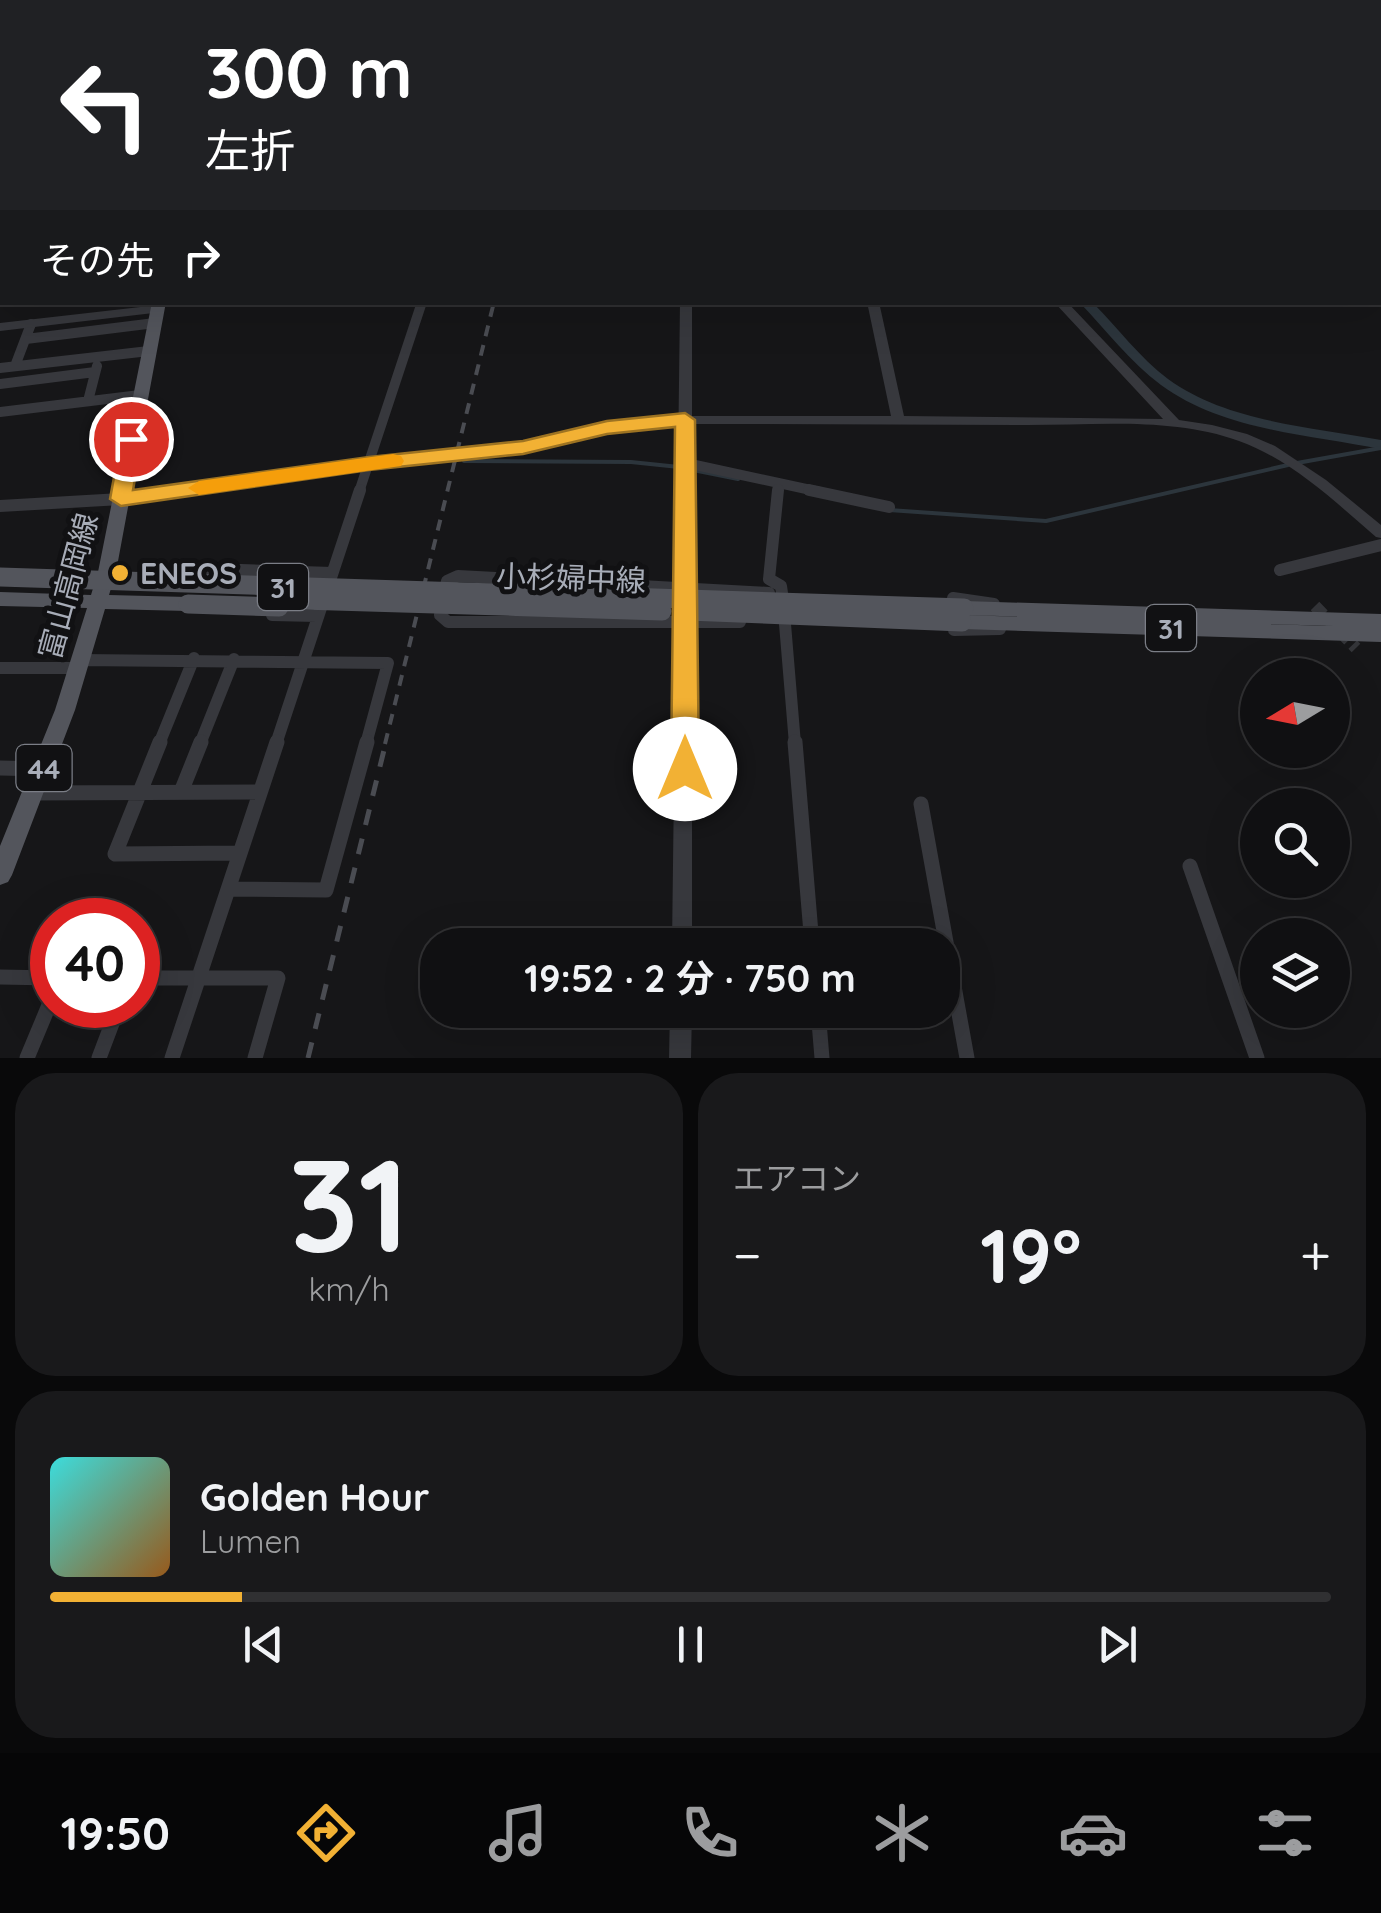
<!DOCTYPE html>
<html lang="ja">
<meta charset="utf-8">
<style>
:root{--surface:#101012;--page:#19191b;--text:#f1f3f6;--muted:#9c9d9f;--line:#303032;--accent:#f2b134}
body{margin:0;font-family:Quicksand,"Noto Sans JP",sans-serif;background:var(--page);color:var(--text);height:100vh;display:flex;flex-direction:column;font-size:38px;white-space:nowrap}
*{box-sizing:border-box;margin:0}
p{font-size:32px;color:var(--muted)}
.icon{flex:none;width:55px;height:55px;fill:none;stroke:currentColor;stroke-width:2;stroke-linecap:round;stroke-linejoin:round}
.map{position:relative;height:1058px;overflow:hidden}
.panel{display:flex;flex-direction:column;gap:15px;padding:15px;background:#09090a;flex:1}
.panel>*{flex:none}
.top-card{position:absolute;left:0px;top:0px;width:1382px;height:305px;box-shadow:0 10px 40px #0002,0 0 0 2px var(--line);background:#202124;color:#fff;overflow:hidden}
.needle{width:65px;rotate:260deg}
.buttons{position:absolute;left:1240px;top:658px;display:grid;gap:20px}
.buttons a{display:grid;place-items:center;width:110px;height:110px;border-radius:50%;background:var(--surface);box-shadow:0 10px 40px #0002,0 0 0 2px var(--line);font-size:50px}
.speed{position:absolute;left:30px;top:898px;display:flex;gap:20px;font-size:50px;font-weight:700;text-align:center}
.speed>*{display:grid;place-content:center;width:130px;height:130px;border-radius:50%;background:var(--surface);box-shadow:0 10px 40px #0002,0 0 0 2px var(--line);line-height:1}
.speed .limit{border:15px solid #d22;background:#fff;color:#111}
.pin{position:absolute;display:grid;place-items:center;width:85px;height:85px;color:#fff;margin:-42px;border:5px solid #fff;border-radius:50%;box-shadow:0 2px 10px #0007}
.me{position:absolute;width:110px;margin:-55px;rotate:0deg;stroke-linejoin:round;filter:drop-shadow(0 0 8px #0008)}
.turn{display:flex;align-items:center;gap:35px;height:210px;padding:0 40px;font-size:45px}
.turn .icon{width:130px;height:130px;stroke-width:2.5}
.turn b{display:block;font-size:70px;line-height:85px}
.then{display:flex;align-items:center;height:95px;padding:0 40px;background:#0003;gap:20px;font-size:38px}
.big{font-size:75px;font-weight:700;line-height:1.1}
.panel .widget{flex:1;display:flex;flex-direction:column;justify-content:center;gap:15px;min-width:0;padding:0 35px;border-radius:40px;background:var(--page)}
.panel .dial{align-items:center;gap:0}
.dial b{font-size:130px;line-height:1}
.song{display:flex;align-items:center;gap:30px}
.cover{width:120px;height:120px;border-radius:15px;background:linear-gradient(135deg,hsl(180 70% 55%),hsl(30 70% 35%))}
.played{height:10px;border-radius:5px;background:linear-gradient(90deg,var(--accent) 15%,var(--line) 15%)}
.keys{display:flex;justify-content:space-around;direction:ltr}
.heat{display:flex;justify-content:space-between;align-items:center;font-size:55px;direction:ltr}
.panel .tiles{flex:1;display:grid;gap:15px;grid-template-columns:1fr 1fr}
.widget:last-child{grid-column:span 2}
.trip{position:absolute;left:420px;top:928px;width:540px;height:100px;border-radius:40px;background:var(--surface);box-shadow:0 10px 40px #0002,0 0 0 2px var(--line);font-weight:700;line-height:100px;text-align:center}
.menu{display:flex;height:160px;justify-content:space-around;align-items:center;background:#060607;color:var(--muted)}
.menu .icon{width:70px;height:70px}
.menu .active{color:var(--accent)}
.menu b{font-size:45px;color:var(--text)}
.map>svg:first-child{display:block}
</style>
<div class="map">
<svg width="1381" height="1058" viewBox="0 0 1381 1058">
<rect width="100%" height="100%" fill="#161618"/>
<path fill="#2c353c" d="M1080 303H1093C1117 327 1140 358 1168 379 1227 422 1311 427 1381 440V449C1309 435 1222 430 1161 385 1130 362 1106 330 1080 303Z"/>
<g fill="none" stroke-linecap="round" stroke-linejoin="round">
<path stroke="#2c353c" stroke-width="4" d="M464 461 631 462 679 467
M1297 463 1381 448
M688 469 738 479
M889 510 1046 521 1288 465"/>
<path stroke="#333438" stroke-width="12" stroke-dasharray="12 6" stroke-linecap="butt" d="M1315 606 1356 648"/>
<path stroke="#37383d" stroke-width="10" d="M26 339 155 323
M15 366 31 324
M0 368 149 351
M0 384 95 372
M88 401 97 366
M0 412 140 395
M686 463 820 492
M170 492 369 464 523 448 607 427 685 420
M359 492 422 302
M778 492 779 483"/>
<path stroke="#37383d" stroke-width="12" d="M778 490 769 579 781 586 782 593
M809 490 889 507
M0 506 121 499 187 490
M1280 570 1381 545
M159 574 181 568 332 573
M953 598 994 604
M272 615 317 616
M740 622H448L440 615 447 581 458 576 769 593
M785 624 795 744
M954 630 1000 629
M80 660 388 663 366 744
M0 668H77
M159 744 194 658
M200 744 234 659
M276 744 360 490"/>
<path stroke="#37383d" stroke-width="15" d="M160 742 115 854 239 853
M795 742 812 945
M0 768 44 769
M181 792 201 742
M34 793 259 792
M921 804 967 1058
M1190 866 1257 1058
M229 889 326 890 367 742
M0 977 52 978
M138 978H278L255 1058
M818 1010 822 1058
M27 1058 52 998
M99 1058 119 1005
M172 1058 277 742"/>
<path fill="#37383d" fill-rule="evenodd" d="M637 0H645V2H638Z
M0 250H2V259H0Z
M680 302H692V416H891L867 302H879L904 416 1163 419 1054 302H1067L1179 420 1212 425 1247 434 1275 446 1326 480 1381 525V538L1376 537C1334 501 1292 460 1239 441 1174 417 1096 425 1027 425 916 425 804 424 692 424V945H672Z
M158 305 162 306V312L0 331V323Z
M670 1010H692L691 1058H669Z"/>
<path fill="#53555c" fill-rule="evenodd" d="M212 0H220V2H212Z
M152 302H166L116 572 109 595 188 597 195 599 197 604 195 609 188 611 105 609 75 710 12 875 8 882 0 885V846L55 710 87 608 0 606V592L91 595 98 572Z
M964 601 1381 614V642L962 629 955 627 952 622 955 617 962 615 1333 626 964 615 957 613 955 608 957 603Z"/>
<path stroke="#4a4c52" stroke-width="4" stroke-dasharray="11 9" stroke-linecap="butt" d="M385 744 494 302"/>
<path stroke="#4a4c52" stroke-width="5" stroke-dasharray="16 14" stroke-linecap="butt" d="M308 1058 386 742"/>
<path stroke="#53555c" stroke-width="19" d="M0 577 964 608
M268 599 662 611
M188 604 279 607
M688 611 962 622"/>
</g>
<path fill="#f2b134" stroke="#9d7322" stroke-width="2.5" d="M685 413 695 420 699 769 695 777 685 780 675 777 671 769 675 427 607 434 523 454 369 470 121 506 110 499 121 439 131 433 142 439 133 490 369 457 523 441 607 421Z"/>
<path fill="#f59e0b" d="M393 454 401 456 404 461 401 466 199 495 188 488 199 481Z"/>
<circle fill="#f2b134" stroke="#111113" stroke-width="4" cx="120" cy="573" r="10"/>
<g text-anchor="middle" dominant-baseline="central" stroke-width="10" stroke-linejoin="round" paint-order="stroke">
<g fill="#111113" stroke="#7b7e86" stroke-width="2.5">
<rect x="258" y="564" width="50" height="46" rx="8"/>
<rect x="1146" y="605" width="50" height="46" rx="8"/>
<rect x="16.5" y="745" width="55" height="46" rx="8"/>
</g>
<g font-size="28" font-weight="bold" fill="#a8adb8">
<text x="283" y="587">31</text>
<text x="1171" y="628">31</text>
<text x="44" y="768">44</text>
</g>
<g font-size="30" font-weight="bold" fill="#a8adb8" stroke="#111113" text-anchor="start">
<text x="140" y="573">ENEOS</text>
</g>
<g font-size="30" fill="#a8adb8" stroke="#111113">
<text transform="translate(571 578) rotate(2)">小杉婦中線</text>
<text transform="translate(68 586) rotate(-75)">富山高岡線</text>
</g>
</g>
</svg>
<div class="buttons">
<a><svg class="needle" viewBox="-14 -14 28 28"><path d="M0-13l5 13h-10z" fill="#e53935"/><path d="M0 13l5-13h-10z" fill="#9c9d9f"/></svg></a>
<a><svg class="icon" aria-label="search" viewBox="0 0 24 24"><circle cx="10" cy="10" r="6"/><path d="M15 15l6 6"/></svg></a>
<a><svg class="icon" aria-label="layers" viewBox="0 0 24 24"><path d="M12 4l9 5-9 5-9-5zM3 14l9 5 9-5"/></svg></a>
</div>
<div class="speed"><div class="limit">40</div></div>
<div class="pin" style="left:131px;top:439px;background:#d93025"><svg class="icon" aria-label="arrive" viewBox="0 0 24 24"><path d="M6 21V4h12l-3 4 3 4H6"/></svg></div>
<svg class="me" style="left:685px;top:769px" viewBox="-20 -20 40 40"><circle r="19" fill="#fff"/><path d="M0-13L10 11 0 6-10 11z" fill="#f2b134"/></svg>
<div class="trip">19:52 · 2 分 · 750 m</div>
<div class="top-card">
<div class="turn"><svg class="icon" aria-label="left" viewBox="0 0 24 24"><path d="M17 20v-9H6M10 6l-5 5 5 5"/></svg><div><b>300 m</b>左折</div></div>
<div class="then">その先<svg class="icon" aria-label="right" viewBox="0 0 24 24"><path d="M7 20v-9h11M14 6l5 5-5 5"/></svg></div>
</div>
</div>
<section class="panel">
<div class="tiles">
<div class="widget dial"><b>31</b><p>km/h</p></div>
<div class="widget"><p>エアコン</p>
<div class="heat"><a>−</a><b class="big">19°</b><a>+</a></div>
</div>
<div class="widget">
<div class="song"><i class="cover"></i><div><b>Golden Hour</b><p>Lumen</p></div></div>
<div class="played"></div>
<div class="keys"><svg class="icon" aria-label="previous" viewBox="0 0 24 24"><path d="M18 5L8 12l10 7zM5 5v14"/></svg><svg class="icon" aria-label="pause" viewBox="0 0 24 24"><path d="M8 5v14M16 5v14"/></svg><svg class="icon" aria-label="next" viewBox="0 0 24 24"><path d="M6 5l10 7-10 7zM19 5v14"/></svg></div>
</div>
</div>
</section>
<nav class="menu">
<b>19:50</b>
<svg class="icon active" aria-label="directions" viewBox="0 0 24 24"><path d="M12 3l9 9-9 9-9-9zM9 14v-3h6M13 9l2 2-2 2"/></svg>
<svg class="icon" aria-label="music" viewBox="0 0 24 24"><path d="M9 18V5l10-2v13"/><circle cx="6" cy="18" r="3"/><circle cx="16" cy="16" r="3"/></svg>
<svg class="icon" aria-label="phone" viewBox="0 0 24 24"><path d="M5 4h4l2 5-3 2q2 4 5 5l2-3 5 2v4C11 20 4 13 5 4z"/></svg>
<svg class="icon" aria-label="climate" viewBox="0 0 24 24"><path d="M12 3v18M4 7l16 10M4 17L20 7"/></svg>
<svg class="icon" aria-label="car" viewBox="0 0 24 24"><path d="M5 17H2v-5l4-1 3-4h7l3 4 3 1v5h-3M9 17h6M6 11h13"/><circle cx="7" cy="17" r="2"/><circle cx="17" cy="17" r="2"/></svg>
<svg class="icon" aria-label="filters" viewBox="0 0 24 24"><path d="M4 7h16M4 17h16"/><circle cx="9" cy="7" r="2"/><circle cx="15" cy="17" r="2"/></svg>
</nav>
